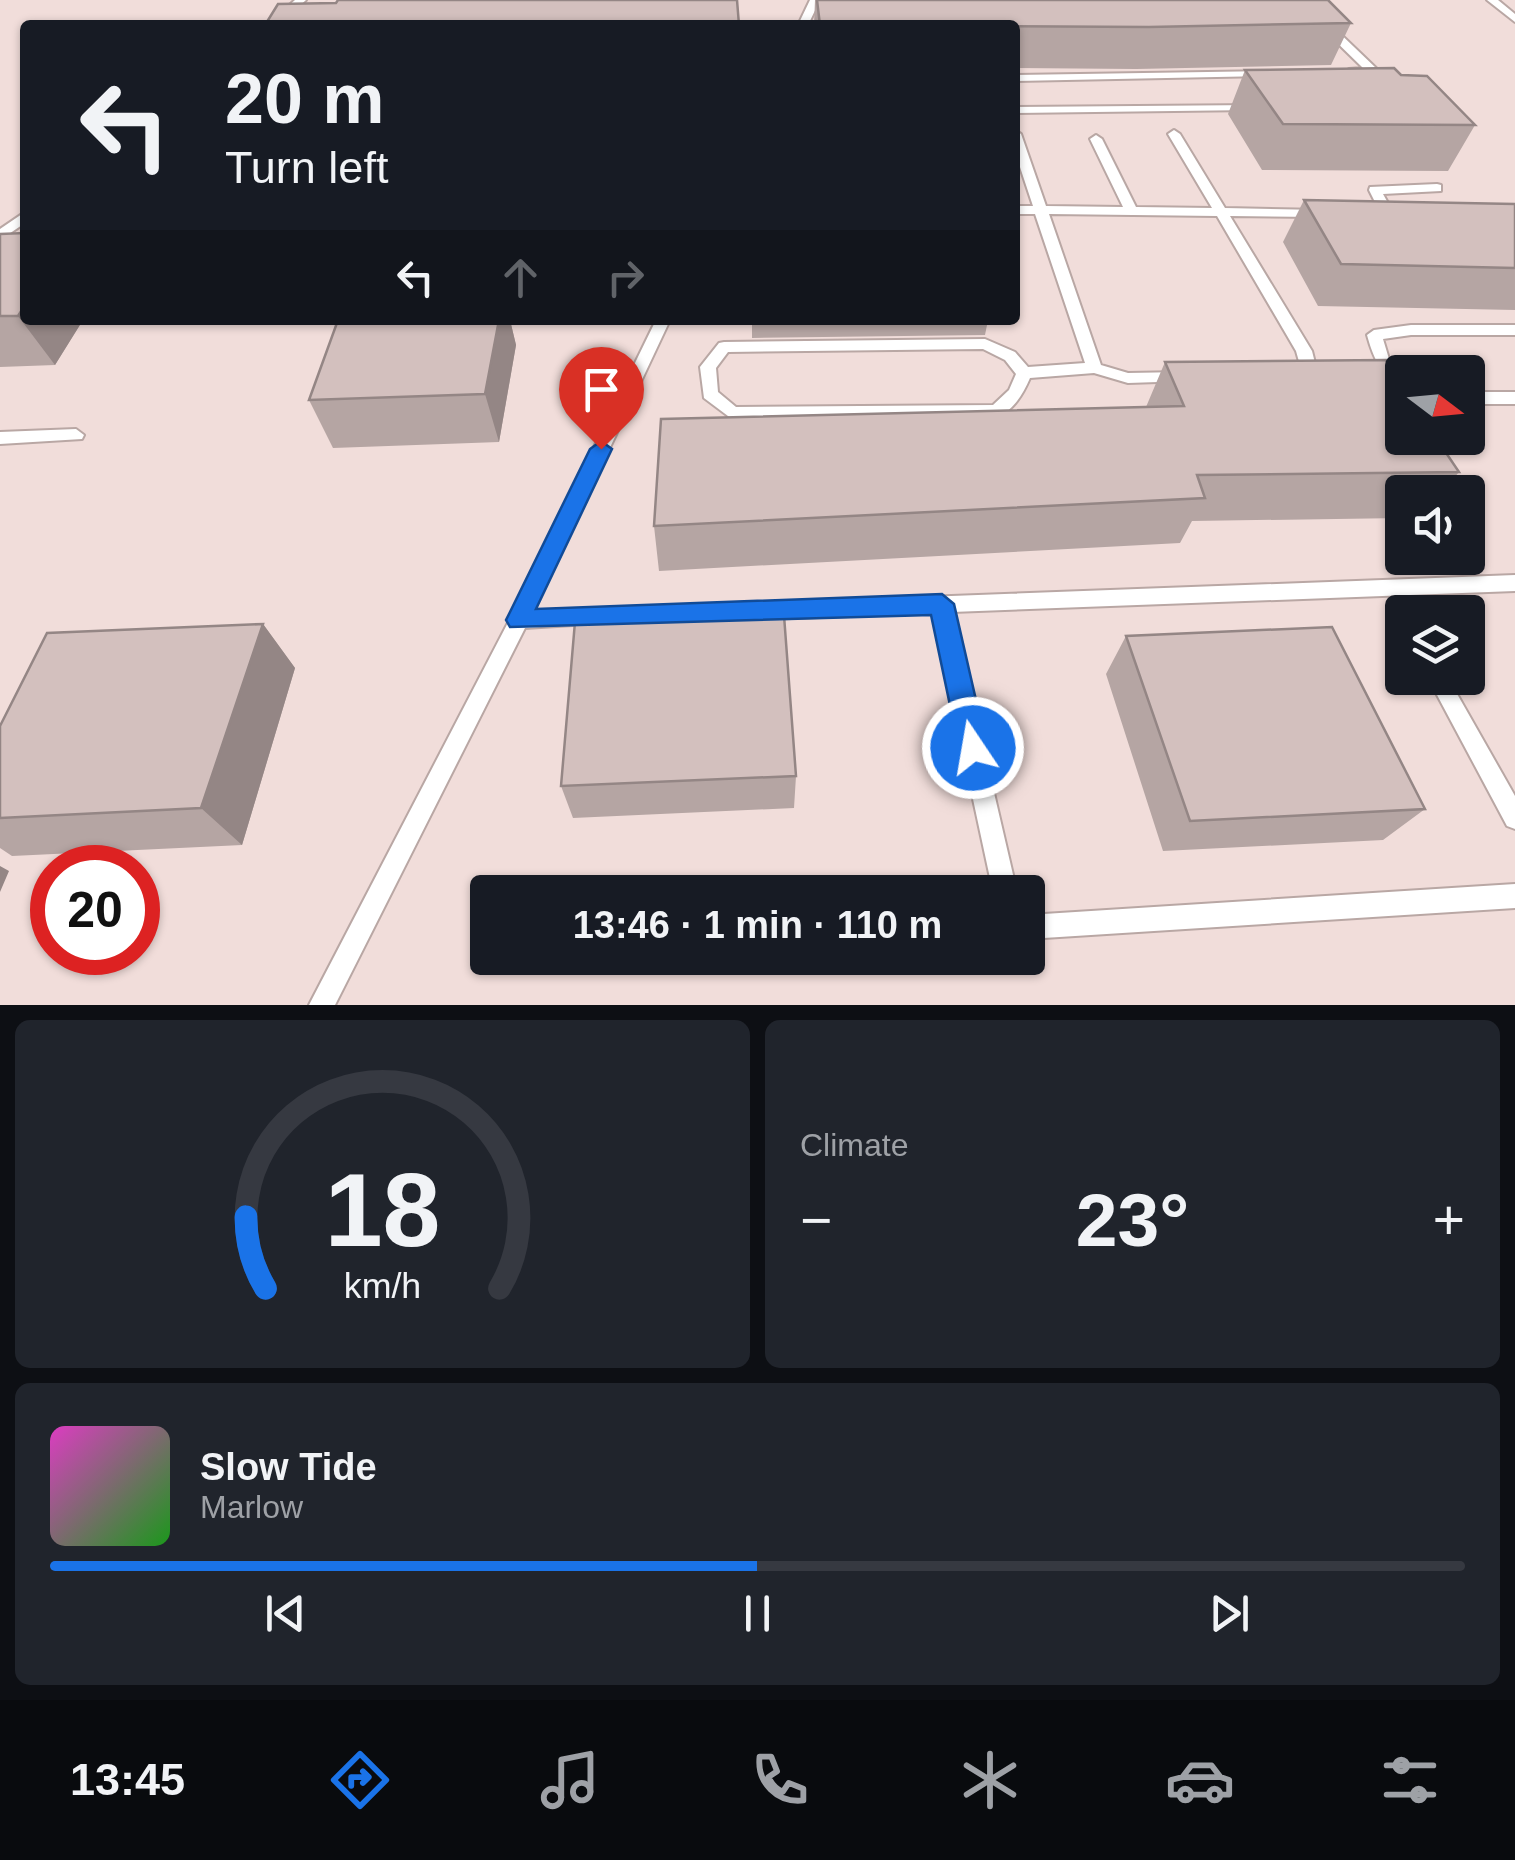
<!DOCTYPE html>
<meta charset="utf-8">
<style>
:root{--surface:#171b24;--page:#20242c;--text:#f1f3f6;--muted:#9ea1a6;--line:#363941;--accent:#1a73e8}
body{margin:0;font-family:Arial,sans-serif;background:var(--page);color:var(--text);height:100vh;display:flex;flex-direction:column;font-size:38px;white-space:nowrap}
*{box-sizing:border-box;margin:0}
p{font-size:32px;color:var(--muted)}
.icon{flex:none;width:55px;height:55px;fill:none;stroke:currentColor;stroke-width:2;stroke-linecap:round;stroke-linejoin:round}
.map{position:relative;height:1005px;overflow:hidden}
.drawer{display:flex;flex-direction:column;gap:15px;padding:15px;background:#0d0f14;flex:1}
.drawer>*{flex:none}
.guide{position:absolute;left:20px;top:20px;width:1000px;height:305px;border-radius:10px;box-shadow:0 2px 8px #0004;background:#171b24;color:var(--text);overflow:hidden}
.needle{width:65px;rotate:106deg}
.buttons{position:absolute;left:1385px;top:355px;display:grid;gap:20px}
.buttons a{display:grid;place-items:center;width:100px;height:100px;border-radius:10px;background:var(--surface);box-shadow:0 2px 8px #0004;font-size:50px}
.speed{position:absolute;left:30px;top:845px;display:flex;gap:20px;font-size:50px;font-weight:700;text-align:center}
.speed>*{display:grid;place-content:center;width:130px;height:130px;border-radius:50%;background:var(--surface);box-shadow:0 2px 8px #0004;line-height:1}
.speed .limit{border:15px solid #d22;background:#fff;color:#111}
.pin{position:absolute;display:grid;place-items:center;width:85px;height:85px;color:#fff;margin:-102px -42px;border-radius:50% 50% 50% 0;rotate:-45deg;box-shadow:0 0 10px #0007}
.pin .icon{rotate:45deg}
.me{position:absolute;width:110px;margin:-55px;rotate:348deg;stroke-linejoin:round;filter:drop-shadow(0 0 8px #0008)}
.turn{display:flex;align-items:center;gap:35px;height:210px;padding:0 40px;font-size:45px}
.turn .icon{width:130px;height:130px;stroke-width:2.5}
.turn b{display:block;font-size:70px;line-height:85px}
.lanes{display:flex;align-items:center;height:95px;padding:0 40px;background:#0003;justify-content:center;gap:50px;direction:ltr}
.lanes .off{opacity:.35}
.big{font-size:75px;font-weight:700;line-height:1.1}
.drawer .card{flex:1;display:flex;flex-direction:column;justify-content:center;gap:15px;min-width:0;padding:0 35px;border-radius:15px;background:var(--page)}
.drawer .dial{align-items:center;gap:0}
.dial svg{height:260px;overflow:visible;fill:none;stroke:var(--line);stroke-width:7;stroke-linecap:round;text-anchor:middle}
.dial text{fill:var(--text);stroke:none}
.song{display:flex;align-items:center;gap:30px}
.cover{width:120px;height:120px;border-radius:15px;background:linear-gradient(135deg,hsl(310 70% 55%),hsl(120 70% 35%))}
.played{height:10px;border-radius:5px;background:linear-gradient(90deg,var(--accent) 50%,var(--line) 50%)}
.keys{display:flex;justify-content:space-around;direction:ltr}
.heat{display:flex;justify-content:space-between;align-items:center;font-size:55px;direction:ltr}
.drawer .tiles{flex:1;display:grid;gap:15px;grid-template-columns:1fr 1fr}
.card:last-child{grid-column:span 2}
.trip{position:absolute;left:470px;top:875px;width:575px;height:100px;border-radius:10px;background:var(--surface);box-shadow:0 2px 8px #0004;font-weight:700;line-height:100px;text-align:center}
.dock{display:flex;height:160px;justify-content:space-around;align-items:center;background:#090b0e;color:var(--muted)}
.dock .icon{width:70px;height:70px}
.dock .on{color:var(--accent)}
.dock b{font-size:45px;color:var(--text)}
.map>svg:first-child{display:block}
</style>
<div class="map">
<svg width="1515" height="1005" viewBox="0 0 1515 1005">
<rect width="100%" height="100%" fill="#f1ddda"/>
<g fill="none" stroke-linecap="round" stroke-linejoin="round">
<defs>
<path id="lane" d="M295 0H306L278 25H267Z
M810 0H820L808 25H798Z
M1487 0H1498L1515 14V22Z
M1322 24H1330L1377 69V73H1349V69L1363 68 1322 28Z
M1271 71 1272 73 1267 76 1015 81V75Z
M1257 105 1259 107 1253 110 1015 113V107Z
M1015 130 1021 134 1046 206 1123 207 1090 139 1096 135 1102 139 1136 207 1212 208 1168 134 1174 130 1180 134 1225 208 1322 210 1324 213 1317 217 1230 216 1312 351 1316 367C1310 375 1297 381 1287 379L1285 375 1300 365 1296 351 1217 216 1049 214 1101 365 1128 373 1182 372 1188 373 1190 377 1188 381 1128 383 1094 373 1030 378C1023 394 1014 410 997 417L732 419 704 398 700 367 719 343 724 342 985 339 1015 352 1028 367 1085 363 1035 214H1015V206H1033L1015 152ZM983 349 1005 360 1016 374 1009 390 993 405 736 407 718 392 716 368 728 352Z
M1437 184 1441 185V191L1383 194 1393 212 1386 216 1371 212 1378 208 1369 190 1370 187Z
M25 212V223L0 240V229Z
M656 320H670L533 611 598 609 605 611 608 617 605 623 525 628 335 1005H309L512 615Z
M1411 325H1515V335H1411L1383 339 1389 359 1402 373V387C1381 376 1373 357 1367 335L1374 330Z
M1468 392H1515V404H1468Z
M76 429 84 435 82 439 0 444V432Z
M1515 575V591L952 612 1017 892H993L933 613 764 619 757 617 754 611 757 605 764 603Z
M1428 678H1448L1515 796V829L1507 826Z
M1515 884V908L1028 939V915Z"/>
</defs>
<use href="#lane" stroke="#b9a7a4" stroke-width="4"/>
<use href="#lane" fill="#fff" fill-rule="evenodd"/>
</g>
<path fill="#b5a5a3" d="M815 0H1328L1351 23 1331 65 1136 69 1015 68V25H814Z
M1245 70 1401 75 1475 125 1448 171 1262 170 1228 114Z
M1304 200 1515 205V310L1318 306 1283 242Z
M0 234 25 320H83L55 365 0 367Z
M338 320H510L516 345 499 442 333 448 309 400Z
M752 320H988L985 335 752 338Z
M1165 362 1459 472 1442 492H1402V518L1192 521 1180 543 659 571 654 526 1146 407Z
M263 624 295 668 242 845 12 856 0 848V726Z
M1126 636 1425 809 1383 840 1163 851 1106 674Z
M796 776 794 808 573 818 561 786Z"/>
<path fill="#948685" d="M25 305V320H83L55 365 18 316Z
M499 320H510L516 345 499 442 485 394Z
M263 624 295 668 242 845 201 808Z
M0 866 9 871 0 892Z"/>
<path fill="#d3c0be" stroke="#948685" stroke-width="2.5" d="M338 0H737L739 25H265L278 4 336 3Z
M817 0H1328L1351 23 1149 27 820 25Z
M1394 68 1401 75 1427 76 1475 125 1283 124 1245 70Z
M1304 200 1515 204V268L1341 264Z
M25 233V305L18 316H0V234Z
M338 320H499L485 394 309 400Z
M1386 360 1402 385V438H1436L1459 472 1197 475 1205 498 654 526 661 419 1184 406 1165 362Z
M783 602 796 776 561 786 576 610Z
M263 624 201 808 0 818V726L47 633Z
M1332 627 1425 809 1190 821 1126 636Z"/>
<path fill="#1a73e8" stroke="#114b97" stroke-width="2.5" d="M601 441 612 449 536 609 942 594 954 604 987 748 983 757 973 761 963 757 959 748 931 615 510 627 506 620 510 612 590 449Z"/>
</svg>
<div class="buttons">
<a><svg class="needle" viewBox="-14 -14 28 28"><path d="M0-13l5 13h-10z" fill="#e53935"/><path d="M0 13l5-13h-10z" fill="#9ea1a6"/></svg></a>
<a><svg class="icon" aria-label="sound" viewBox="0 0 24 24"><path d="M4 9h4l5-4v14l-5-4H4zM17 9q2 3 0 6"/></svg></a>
<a><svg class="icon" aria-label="layers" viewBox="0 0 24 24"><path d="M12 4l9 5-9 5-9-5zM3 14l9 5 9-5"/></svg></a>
</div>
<div class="speed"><div class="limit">20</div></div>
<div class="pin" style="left:601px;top:449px;background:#d93025"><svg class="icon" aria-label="arrive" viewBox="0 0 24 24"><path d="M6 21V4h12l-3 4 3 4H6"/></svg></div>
<svg class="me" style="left:973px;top:748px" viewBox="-20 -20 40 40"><circle r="17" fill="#1a73e8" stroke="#fff" stroke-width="3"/><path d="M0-11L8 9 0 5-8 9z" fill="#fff"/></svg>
<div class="trip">13:46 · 1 min · 110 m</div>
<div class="guide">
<div class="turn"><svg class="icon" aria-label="left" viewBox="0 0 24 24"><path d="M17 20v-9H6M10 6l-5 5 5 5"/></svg><div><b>20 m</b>Turn left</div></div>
<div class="lanes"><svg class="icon" aria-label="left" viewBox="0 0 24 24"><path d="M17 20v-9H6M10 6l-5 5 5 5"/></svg><svg class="icon off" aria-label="ahead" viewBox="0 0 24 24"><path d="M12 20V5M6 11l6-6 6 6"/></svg><svg class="icon off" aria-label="right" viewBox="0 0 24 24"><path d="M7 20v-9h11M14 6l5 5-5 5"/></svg></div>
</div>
</div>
<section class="drawer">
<div class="tiles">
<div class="card dial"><svg viewBox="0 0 100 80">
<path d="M14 69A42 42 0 1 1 86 69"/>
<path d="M14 69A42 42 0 0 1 8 47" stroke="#1a73e8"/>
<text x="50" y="56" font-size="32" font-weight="700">18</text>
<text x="50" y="72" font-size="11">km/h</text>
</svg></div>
<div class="card"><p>Climate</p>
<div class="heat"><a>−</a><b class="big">23°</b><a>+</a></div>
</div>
<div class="card">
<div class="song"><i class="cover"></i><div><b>Slow Tide</b><p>Marlow</p></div></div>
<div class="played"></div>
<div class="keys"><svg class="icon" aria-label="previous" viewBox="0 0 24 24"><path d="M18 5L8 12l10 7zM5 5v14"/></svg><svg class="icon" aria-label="pause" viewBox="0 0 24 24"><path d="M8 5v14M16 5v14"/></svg><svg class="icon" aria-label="next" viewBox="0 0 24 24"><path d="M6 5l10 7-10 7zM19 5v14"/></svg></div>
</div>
</div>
</section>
<nav class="dock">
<b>13:45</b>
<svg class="icon on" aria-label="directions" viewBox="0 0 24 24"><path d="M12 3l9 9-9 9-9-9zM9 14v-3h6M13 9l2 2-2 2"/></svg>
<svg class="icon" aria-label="music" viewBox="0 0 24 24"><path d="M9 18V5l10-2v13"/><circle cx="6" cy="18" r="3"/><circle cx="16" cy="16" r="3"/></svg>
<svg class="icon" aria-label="phone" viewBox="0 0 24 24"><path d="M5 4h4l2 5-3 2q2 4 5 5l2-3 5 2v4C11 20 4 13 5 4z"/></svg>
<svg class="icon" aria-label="climate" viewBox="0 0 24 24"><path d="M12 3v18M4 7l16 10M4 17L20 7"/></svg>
<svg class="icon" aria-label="car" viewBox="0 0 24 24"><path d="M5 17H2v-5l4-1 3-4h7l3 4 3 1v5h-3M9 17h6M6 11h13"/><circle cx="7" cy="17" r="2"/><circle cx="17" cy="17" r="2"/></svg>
<svg class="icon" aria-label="filters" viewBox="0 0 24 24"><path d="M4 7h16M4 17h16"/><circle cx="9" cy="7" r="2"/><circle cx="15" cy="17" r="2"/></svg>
</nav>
